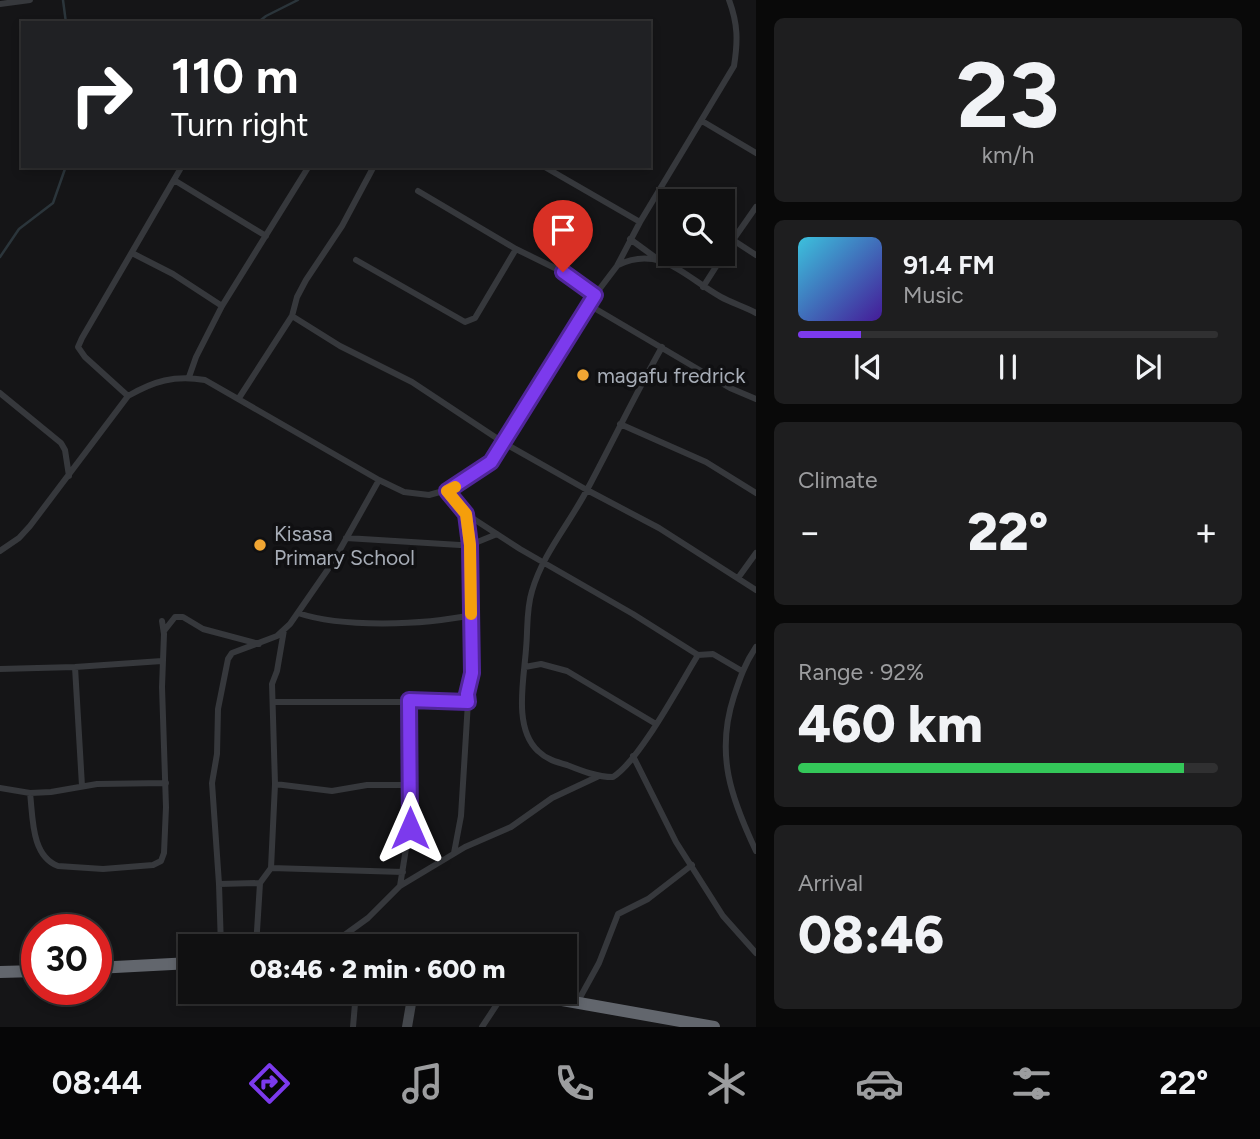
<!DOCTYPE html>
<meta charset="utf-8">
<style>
:root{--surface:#101011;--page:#1e1e1f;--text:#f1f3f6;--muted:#9c9d9f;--line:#303031;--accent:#7c3aed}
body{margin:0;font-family:Figtree,sans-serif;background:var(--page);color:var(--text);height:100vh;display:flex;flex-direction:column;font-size:26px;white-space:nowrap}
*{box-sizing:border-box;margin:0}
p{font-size:23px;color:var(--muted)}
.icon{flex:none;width:38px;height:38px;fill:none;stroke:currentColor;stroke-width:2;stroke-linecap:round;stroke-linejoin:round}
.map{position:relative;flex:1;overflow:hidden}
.details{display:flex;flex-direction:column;gap:18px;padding:18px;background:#090909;width:504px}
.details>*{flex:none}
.banner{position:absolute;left:21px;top:21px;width:630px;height:147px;border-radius:0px;box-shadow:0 4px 10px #0003,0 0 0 2px var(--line);background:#202124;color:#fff;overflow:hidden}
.buttons{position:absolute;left:658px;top:189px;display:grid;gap:14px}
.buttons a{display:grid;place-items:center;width:77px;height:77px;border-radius:0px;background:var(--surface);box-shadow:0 4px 10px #0003,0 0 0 2px var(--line);font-size:35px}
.speed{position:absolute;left:21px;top:914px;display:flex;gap:14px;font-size:35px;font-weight:700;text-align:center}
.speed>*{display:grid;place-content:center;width:91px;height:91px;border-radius:50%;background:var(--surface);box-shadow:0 4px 10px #0003,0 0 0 2px var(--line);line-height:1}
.speed .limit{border:10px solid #d22;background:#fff;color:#111}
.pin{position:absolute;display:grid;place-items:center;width:60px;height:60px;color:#fff;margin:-72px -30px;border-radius:50% 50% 50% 0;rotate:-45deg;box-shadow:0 0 7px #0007}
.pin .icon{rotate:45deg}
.me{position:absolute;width:77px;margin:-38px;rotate:0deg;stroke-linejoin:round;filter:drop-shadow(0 0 5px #0008)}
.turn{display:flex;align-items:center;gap:24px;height:147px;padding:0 35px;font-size:32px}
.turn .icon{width:91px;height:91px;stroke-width:2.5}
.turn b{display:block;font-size:49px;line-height:60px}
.big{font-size:52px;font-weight:800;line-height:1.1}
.details .card{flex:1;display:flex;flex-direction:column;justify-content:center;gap:10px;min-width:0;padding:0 24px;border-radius:10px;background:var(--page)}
.details .dial{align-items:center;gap:0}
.dial b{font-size:91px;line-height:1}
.song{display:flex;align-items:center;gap:21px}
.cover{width:84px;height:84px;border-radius:10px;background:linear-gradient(135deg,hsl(190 70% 55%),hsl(260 70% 35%))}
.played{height:7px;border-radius:4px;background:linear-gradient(90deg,var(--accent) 15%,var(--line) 15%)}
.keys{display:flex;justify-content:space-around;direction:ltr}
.heat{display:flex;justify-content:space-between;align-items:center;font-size:38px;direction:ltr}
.charge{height:10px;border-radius:5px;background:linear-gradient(90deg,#34c759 92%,var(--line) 0)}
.trip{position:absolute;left:178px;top:934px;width:399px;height:70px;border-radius:0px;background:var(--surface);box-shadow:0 4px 10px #0003,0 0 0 2px var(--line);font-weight:800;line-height:70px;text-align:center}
.tabs{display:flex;height:112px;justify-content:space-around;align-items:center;background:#060607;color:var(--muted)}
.tabs .icon{width:49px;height:49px}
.tabs .active{color:var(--accent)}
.tabs b{font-size:32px;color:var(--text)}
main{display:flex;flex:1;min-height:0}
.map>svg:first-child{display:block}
</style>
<main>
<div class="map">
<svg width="756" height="1027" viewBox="0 0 756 1027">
<rect width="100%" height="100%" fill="#151517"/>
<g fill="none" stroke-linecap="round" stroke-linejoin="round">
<path stroke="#2b353b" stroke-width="2.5" d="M63 0 66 23
M257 23 266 16 298 0
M0 257 19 229 53 203 66 166"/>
<path stroke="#36383c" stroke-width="6" d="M0 4 30 0
M702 121 756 153
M543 166 640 222
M174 180 266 236
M418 191 516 249 563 272 595 295
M630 239 656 258
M733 240 756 207
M132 253 173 274 222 306
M356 260 465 322 475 318 516 249
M618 265C661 244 686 278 721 297 732 303 745 307 756 313
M703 287 733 240 756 255
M589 305 730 388 756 399
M292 316 340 346 412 382 504 443 587 490 659 528 756 590
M662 347C636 393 613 441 588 488 570 523 543 553 532 591 526 610 528 629 526 649 524 679 513 728 538 751 546 759 556 762 567 765 582 771 597 777 613 777 640 760 680 684 698 655
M189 377 196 357 222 306 309 166
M0 393 61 443 65 450 69 476
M128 396 85 357 78 347 82 338 182 166
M239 398 292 316 297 297 306 280 342 226 374 166
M620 424 706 462 756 493
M447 490 466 514 520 549 633 614 698 655 713 654 742 671
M346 538 460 545H470L497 534
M0 551 19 538 30 526 128 396C154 381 174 375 205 380L379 480 404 492 429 495 447 490 464 482 491 462 595 295 617 266 640 222 734 66C738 41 738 24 729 0
M738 578 756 553
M298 613C342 628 425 625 471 615
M164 631 175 617H183L203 629 259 644
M756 647C745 663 740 678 734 696 715 754 731 798 756 851
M75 667 82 786
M525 667 541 664 567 671 656 724
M0 669 75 667 162 661
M273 702H468L467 694 472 673 470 545 466 514
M633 756 676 842 723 916 756 953
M275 784 332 791 367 785H408
M0 788 30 793 51 792 97 784 166 783
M30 793C33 817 31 856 58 866L103 869 153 865 161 861 164 853 166 807 162 687 164 634 162 621
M454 853 461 816 468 702
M271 868 403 872
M219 884 260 883
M400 886 465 847 511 827 552 798 599 776
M221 947 219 884 212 783 217 754 218 709 228 659 232 653 277 636 290 624 333 562 379 480
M256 947 260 883 271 868 275 784 272 684 277 671 284 630
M328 947 368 918 400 886 411 817 408 785 409 700
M577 1003 599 963 618 914 648 899 692 865
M353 1027 356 992
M482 1027 505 992"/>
<path stroke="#44474c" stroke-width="10" d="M407 1027 413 992"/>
<path stroke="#62666d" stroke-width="12" d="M96 968 191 963
M0 972 37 971
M517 992 714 1027"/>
</g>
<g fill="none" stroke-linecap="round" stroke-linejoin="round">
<defs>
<path id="route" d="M410 828 409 700 468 702 467 694 472 673 470 545 466 514 447 491 491 462 595 295 563 272"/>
</defs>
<use href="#route" stroke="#51269a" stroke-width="18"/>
<use href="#route" stroke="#7c3aed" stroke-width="12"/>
<path stroke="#f59e0b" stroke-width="12" d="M455 487 447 491 466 514 470 545 471 614"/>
</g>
<g fill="#f1a633" stroke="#101012" stroke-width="2.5">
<circle cx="583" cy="375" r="7"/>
<circle cx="260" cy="545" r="7"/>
</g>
<g text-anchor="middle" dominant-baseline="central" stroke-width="7" stroke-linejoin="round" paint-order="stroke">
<g font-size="21" fill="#a7adb7" stroke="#101012" text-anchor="start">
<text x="597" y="375">magafu fredrick</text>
<text x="274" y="533">Kisasa<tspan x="274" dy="24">Primary School</tspan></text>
</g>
</g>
</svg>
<div class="buttons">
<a><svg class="icon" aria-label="search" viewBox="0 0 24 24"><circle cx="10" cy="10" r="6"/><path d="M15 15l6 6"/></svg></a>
</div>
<div class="speed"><div class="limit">30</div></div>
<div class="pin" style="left:563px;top:272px;background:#d93025"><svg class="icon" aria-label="arrive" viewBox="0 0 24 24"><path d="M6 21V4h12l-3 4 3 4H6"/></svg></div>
<svg class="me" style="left:410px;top:828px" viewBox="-20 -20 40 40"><path d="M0-17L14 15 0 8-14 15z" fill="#7c3aed" stroke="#fff" stroke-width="4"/></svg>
<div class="trip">08:46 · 2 min · 600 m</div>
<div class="banner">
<div class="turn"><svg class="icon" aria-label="right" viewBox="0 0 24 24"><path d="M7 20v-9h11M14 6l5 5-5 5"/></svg><div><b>110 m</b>Turn right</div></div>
</div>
</div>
<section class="details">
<div class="card dial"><b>23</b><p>km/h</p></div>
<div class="card">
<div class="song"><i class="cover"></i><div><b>91.4 FM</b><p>Music</p></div></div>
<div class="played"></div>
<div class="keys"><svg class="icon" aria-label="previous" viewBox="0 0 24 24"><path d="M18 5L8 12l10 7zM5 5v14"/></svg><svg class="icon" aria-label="pause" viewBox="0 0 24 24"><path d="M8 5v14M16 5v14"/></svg><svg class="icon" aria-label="next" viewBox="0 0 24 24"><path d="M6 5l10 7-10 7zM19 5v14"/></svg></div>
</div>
<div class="card"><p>Climate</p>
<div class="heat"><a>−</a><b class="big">22°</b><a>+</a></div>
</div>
<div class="card"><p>Range · 92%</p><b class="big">460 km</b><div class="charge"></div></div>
<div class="card"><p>Arrival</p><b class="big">08:46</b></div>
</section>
</main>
<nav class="tabs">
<b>08:44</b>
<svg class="icon active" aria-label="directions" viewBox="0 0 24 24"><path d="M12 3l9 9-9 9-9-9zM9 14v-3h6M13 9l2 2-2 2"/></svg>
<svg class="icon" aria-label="music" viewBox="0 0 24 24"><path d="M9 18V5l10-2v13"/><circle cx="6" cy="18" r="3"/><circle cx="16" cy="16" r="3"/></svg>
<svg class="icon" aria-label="phone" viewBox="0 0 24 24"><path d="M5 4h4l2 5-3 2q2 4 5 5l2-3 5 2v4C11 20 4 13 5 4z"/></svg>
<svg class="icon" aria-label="climate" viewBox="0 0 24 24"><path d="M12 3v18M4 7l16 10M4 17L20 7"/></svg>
<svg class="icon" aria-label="car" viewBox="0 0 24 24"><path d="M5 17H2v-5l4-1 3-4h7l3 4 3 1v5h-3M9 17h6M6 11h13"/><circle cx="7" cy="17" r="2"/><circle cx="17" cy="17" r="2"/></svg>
<svg class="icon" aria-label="filters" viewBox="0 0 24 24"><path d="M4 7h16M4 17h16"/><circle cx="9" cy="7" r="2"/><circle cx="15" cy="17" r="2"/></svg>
<b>22°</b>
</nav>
